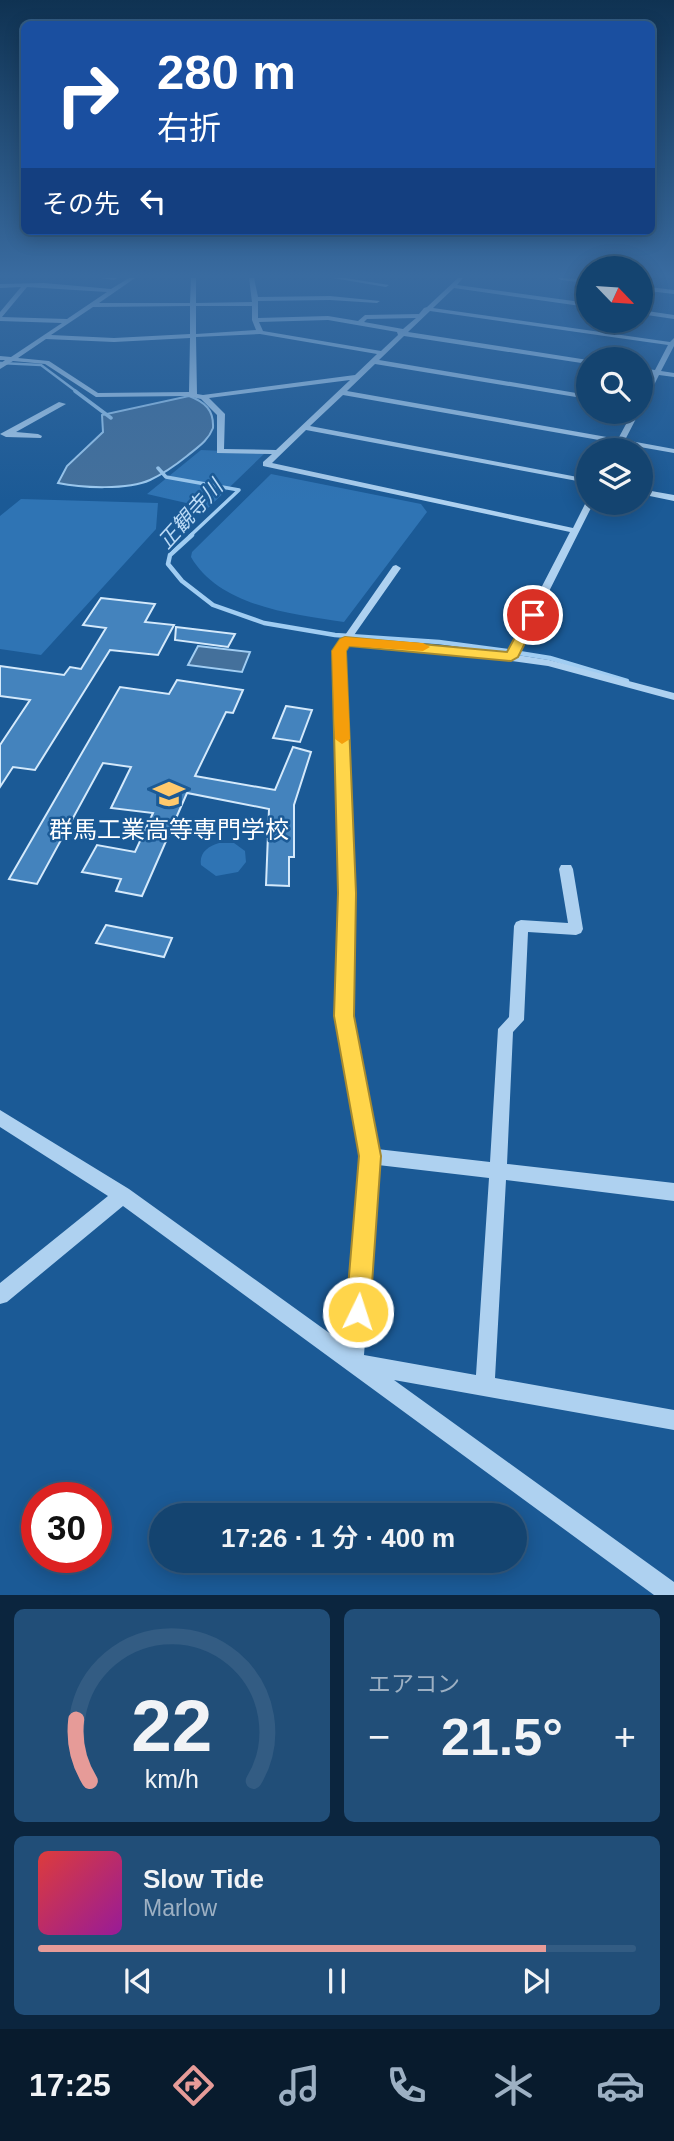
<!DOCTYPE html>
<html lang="ja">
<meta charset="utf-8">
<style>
:root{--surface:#144470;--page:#214e78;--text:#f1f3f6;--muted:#9db0c3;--line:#335c83;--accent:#e69b98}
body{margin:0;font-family:Helvetica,"Noto Sans JP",sans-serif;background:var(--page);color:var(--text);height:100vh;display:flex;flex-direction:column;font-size:26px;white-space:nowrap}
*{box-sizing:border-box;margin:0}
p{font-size:23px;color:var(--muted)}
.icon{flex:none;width:38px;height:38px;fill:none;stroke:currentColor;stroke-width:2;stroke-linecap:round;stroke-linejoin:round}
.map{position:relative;height:1595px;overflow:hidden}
.drawer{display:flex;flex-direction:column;gap:14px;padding:14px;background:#0b253e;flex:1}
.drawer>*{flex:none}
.guide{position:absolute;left:21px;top:21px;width:634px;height:214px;border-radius:10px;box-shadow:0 4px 18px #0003,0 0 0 2px var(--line);background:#1a4fa0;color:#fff;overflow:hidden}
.needle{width:46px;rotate:115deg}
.controls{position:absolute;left:576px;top:256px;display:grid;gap:14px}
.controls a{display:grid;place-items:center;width:77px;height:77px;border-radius:50%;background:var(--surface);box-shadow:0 4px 18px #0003,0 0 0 2px var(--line);font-size:35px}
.speed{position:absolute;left:21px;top:1482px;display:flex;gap:14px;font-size:35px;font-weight:700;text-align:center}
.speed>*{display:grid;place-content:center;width:91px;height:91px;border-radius:50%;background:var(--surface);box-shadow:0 4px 18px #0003,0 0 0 2px var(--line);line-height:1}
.speed .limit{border:10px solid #d22;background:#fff;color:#111}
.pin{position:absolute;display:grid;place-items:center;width:60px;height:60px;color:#fff;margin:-30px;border:4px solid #fff;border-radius:50%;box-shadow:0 2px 7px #0007}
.me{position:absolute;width:77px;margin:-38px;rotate:4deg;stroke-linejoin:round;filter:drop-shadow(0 0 5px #0008)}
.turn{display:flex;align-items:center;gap:24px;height:147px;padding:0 21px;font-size:32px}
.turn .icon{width:91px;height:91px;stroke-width:2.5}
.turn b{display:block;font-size:49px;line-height:60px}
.then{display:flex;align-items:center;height:66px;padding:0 21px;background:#0003;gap:14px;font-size:26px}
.big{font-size:52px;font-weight:600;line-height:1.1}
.drawer .tile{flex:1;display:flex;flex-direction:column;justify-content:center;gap:10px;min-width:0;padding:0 24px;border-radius:10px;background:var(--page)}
.drawer .dial{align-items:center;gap:0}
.dial svg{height:182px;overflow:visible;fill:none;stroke:var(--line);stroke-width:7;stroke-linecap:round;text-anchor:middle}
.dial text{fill:var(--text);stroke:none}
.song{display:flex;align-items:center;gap:21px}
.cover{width:84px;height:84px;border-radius:10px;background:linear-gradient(135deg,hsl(0 70% 55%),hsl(300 70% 35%))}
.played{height:7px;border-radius:4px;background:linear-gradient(90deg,var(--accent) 85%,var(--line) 85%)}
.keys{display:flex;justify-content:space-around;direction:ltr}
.heat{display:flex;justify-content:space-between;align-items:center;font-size:38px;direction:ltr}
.drawer .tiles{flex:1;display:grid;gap:14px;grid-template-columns:1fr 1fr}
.tile:last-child{grid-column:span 2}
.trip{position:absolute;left:149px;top:1503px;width:378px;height:70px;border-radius:35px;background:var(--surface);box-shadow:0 4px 18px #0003,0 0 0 2px var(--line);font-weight:600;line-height:70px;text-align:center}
.tabs{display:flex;height:112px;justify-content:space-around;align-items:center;background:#081b2d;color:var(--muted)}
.tabs .icon{width:49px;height:49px}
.tabs .on{color:var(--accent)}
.tabs b{font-size:32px;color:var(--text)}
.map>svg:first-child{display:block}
</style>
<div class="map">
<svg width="674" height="1595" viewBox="0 0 674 1595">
<rect width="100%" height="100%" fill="#1b5a96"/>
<path fill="#2f74b4" d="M201 450 265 453 208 508 147 494Z
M271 474 421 504 427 512 344 622C293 614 220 607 191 557L192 552Z
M21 499 158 503 156 529 41 655 0 649V516Z
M219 843H234L245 851 246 862 238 872 216 876 201 865C199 853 208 846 219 843Z"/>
<path fill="#44709b" stroke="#a1cdf2" stroke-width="2" d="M189 396C205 402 214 410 213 428 208 441 198 447 187 456 177 464 163 474 150 480 128 490 81 488 58 483L67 466 103 432 102 415Z
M198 646 250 652 242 672 188 665Z"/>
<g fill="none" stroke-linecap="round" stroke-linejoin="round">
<path stroke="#a1cdf2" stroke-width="2.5" d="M0 363 41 365 77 392"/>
<path stroke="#a1cdf2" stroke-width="3.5" d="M75 391 111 418
M158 468 166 477 239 490 190 536"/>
<path stroke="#a1cdf2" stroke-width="4.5" d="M192 535 170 555 168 564 182 581 213 605 264 623 335 635 439 642 507 651
M519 653 550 658 627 681"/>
</g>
<path fill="#4483bd" stroke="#d4e9fb" stroke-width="2" d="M101 598 155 604 145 622 174 625 158 655 110 650 35 770 13 767 0 787V745L30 700 0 696V666L64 675 70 667 81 669 106 628 83 625Z
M176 627 235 634 228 647 175 640Z
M177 680 243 690 233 713 226 712 195 776 275 790 293 747 311 752 294 805V857H289V886L266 885 269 809 187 793 142 896 116 891 121 879 82 872 97 845 135 852 153 813 111 808 131 767 103 763 37 884 9 879 120 687 169 694Z
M286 706 312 710 300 742 273 738Z
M106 925 172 938 164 957 96 943Z"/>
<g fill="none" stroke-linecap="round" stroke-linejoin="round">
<path fill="#aed1f0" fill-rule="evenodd" d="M101 278H117L114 280Z
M129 278H135L99 303H190L191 278H196V303L252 302 249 278H254L258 297 330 296 380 301 377 303 330 300 258 301V318L328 316 358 321 365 315 419 314 424 308 427 307 458 278H463L457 285 588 303V307L454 288 433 308 670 342 674 338V346L661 371 674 373V377L659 375 644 405 640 407V397L653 374 640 372V368L655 370 668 345 430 311 408 332 588 360V364L404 336 379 360 588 395V399L375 364 347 391 618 439 633 411H640L625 440 674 449V453L623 444 620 450H615L613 448 616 443 343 395 310 426 588 479V483L306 430 272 463 573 528 587 500 588 502H594L517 655 549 660 674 693V700L548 666 453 653 348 644 344 651 354 893 352 1016 377 1149 490 1162 498 1029 509 1017 514 926 516 922 521 920 568 923 559 869 561 865H571L573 869 583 929 581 933 576 935 528 932 524 1020 513 1032 507 1164 674 1183V1201L506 1180 495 1378 674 1410V1430L394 1380 674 1582V1595H654L123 1206 7 1302 0 1304V1283L108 1196 0 1127V1110L129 1189 346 1345 362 1156 336 1016 340 893 334 651 393 566 396 565 401 568 352 638 453 647 507 654 570 532 263 466V462L272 454 217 453V415L201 399 187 396 96 397 45 364 13 361 0 369V364L5 360H0V356L11 357 62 323 0 321V312L21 287 0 288V284L44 283 111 289ZM27 287 107 292 67 319 2 317ZM190 306V334L114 338 51 335 93 307ZM196 306H252V320L256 330 196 334ZM416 318 403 329 364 322 367 319ZM328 320 397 332 398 335 381 351 263 331 259 322ZM260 334 377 354 355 375 203 395 197 394 196 337ZM190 338 189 392 98 393 49 361 18 358 46 339 114 342ZM350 380 276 450 224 449 225 414 209 398ZM378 1165 489 1178 476 1375 364 1355Z
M333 278H345L389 285 386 287Z
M558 278 588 279V283L561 280Z
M640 286 674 290V294L640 290Z
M640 310 674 315V319L640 314Z
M59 402 66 404 16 432 38 434 42 436 41 438 6 437 0 434Z
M640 489 674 495V501L640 494Z"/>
</g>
<linearGradient id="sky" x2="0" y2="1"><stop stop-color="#0f3252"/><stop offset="0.55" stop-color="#396ba0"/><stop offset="1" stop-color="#396ba0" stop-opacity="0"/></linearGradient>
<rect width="674" height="501" fill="url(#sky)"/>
<path fill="#ffd54a" stroke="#a68a30" stroke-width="2" d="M533 611 539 615 518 657 511 661 349 646 346 651 356 893 354 1016 381 1156 370 1312 367 1320 358 1324 350 1320 346 1312 359 1156 334 1016 338 893 332 651 340 639 345 637 507 652 527 615Z"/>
<path fill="#f59e0b" d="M345 637 423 643 430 647 423 651 349 646 346 651 350 739 342 744 335 739 332 651 340 639Z"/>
<defs>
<symbol id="university-bare" viewBox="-9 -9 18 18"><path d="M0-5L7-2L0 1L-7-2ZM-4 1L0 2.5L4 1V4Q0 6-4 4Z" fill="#ffc96c" stroke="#1b5a96" stroke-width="2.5" paint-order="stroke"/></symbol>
</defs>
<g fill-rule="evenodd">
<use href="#university-bare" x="147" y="772" width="44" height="44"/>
</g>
<g text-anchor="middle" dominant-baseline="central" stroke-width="5" stroke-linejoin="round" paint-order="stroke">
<g font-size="21" font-style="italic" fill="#badaf6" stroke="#1b5a96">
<text transform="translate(190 514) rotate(-48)">正観寺川</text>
</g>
<g font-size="24" fill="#fff" stroke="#1b5a96">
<text x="169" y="829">群馬工業高等専門学校</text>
</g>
</g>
</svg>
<div class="controls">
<a><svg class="needle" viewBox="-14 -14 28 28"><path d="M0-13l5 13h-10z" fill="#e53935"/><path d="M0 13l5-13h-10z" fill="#9db0c3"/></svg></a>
<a><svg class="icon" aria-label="search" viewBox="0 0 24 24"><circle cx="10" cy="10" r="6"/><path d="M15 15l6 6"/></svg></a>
<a><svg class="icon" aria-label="layers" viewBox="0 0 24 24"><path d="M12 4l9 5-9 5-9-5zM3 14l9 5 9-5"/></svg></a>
</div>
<div class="speed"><div class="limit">30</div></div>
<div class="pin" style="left:533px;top:615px;background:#d93025"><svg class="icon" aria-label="arrive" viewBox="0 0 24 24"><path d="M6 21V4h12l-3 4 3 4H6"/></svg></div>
<svg class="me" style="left:358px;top:1312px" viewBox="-20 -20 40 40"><circle r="17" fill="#ffd54a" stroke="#fff" stroke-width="3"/><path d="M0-11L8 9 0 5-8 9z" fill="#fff"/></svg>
<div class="trip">17:26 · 1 分 · 400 m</div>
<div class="guide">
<div class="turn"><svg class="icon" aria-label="right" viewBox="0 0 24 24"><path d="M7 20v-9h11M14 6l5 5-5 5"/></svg><div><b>280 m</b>右折</div></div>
<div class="then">その先<svg class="icon" aria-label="left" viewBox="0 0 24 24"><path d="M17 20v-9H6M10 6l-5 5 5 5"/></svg></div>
</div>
</div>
<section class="drawer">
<div class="tiles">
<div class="tile dial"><svg viewBox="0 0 100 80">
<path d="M14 69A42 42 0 1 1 86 69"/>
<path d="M14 69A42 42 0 0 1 8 42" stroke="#e69b98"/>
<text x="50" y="56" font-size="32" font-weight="700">22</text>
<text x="50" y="72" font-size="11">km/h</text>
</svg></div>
<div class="tile"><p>エアコン</p>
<div class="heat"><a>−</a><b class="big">21.5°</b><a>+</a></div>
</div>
<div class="tile">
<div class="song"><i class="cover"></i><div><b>Slow Tide</b><p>Marlow</p></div></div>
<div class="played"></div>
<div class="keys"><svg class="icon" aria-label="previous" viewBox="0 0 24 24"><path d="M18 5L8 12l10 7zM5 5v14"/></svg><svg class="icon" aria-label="pause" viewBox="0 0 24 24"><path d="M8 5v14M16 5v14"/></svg><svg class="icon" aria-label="next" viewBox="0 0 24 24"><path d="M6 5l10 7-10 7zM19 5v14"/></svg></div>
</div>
</div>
</section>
<nav class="tabs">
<b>17:25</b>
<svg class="icon on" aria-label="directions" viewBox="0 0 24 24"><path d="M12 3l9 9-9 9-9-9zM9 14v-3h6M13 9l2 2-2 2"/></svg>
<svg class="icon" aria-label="music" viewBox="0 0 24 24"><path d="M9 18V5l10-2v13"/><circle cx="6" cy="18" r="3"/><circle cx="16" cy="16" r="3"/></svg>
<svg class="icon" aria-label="phone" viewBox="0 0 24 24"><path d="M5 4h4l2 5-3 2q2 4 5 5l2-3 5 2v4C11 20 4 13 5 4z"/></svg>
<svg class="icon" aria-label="climate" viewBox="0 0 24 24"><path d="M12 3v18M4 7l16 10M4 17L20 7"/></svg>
<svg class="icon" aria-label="car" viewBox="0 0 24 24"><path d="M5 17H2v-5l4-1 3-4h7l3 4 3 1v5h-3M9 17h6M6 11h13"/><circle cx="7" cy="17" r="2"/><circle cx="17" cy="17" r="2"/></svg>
</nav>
